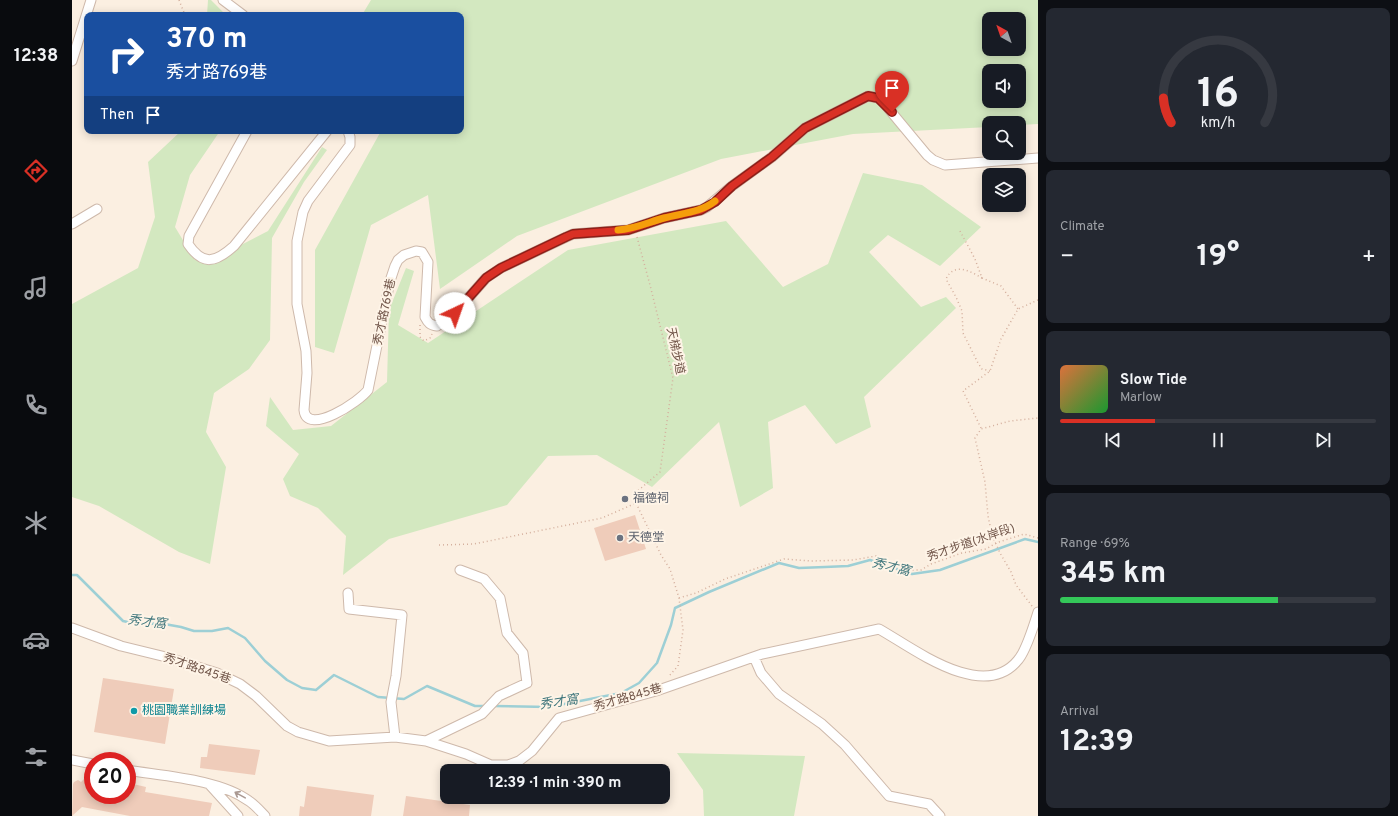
<!DOCTYPE html>
<meta charset="utf-8">
<style>
:root{--surface:#171b24;--page:#242831;--text:#f1f3f6;--muted:#9ea1a6;--line:#363941;--accent:#d93025}
body{margin:0;font-family:Overpass,"Noto Sans TC",sans-serif;background:var(--page);color:var(--text);height:100vh;display:flex;flex-direction:column;font-size:15px;white-space:nowrap}
*{box-sizing:border-box;margin:0}
p{font-size:13px;color:var(--muted)}
.icon{flex:none;width:22px;height:22px;fill:none;stroke:currentColor;stroke-width:2;stroke-linecap:round;stroke-linejoin:round}
.map{position:relative;flex:1;overflow:hidden}
.panel{display:flex;flex-direction:column;gap:8px;padding:8px;background:#0d0f14;width:360px}
.panel>*{flex:none}
.guide{position:absolute;left:12px;top:12px;width:380px;height:122px;border-radius:8px;box-shadow:0 2px 10px #0003;background:#1a4fa0;color:#fff;overflow:hidden}
.needle{width:26px;rotate:320deg}
.tools{position:absolute;left:910px;top:12px;display:grid;gap:8px}
.tools a{display:grid;place-items:center;width:44px;height:44px;border-radius:8px;background:var(--surface);box-shadow:0 2px 10px #0003;font-size:20px}
.speed{position:absolute;left:12px;top:752px;display:flex;gap:8px;font-size:20px;font-weight:700;text-align:center}
.speed>*{display:grid;place-content:center;width:52px;height:52px;border-radius:50%;background:var(--surface);box-shadow:0 2px 10px #0003;line-height:1}
.speed .limit{border:6px solid #d22;background:#fff;color:#111}
.pin{position:absolute;display:grid;place-items:center;width:34px;height:34px;color:#fff;margin:-41px -17px;border-radius:50% 50% 50% 0;rotate:-45deg;box-shadow:0 0 4px #0007}
.pin .icon{rotate:45deg}
.me{position:absolute;width:44px;margin:-22px;rotate:42deg;stroke-linejoin:round;filter:drop-shadow(0 0 3px #0008)}
.turn{display:flex;align-items:center;gap:14px;height:84px;padding:0 16px;font-size:18px}
.turn .icon{width:52px;height:52px;stroke-width:2.5}
.turn b{display:block;font-size:28px;line-height:34px}
.then{display:flex;align-items:center;height:38px;padding:0 16px;background:#0003;gap:8px;font-size:15px}
.big{font-size:30px;font-weight:700;line-height:1.1}
.panel .card{flex:1;display:flex;flex-direction:column;justify-content:center;gap:6px;min-width:0;padding:0 14px;border-radius:8px;background:var(--page)}
.panel .dial{align-items:center;gap:0}
.dial svg{height:104px;overflow:visible;fill:none;stroke:var(--line);stroke-width:7;stroke-linecap:round;text-anchor:middle}
.dial text{fill:var(--text);stroke:none}
.song{display:flex;align-items:center;gap:12px}
.cover{width:48px;height:48px;border-radius:6px;background:linear-gradient(135deg,hsl(20 70% 55%),hsl(130 70% 35%))}
.played{height:4px;border-radius:2px;background:linear-gradient(90deg,var(--accent) 30%,var(--line) 30%)}
.keys{display:flex;justify-content:space-around;direction:ltr}
.heat{display:flex;justify-content:space-between;align-items:center;font-size:22px;direction:ltr}
.charge{height:6px;border-radius:3px;background:linear-gradient(90deg,#34c759 69%,var(--line) 0)}
.trip{position:absolute;left:368px;top:764px;width:230px;height:40px;border-radius:8px;background:var(--surface);box-shadow:0 2px 10px #0003;font-weight:700;line-height:40px;text-align:center}
main{display:flex;flex:1;min-height:0}
.tabs{display:flex;flex-direction:column;width:72px;justify-content:space-around;align-items:center;background:#090b0e;color:var(--muted)}
.tabs .icon{width:28px;height:28px}
.tabs .active{color:var(--accent)}
.tabs b{font-size:18px;color:var(--text)}
.map>svg:first-child{display:block}
</style>
<main>
<nav class="tabs">
<b>12:38</b>
<svg class="icon active" aria-label="directions" viewBox="0 0 24 24"><path d="M12 3l9 9-9 9-9-9zM9 14v-3h6M13 9l2 2-2 2"/></svg>
<svg class="icon" aria-label="music" viewBox="0 0 24 24"><path d="M9 18V5l10-2v13"/><circle cx="6" cy="18" r="3"/><circle cx="16" cy="16" r="3"/></svg>
<svg class="icon" aria-label="phone" viewBox="0 0 24 24"><path d="M5 4h4l2 5-3 2q2 4 5 5l2-3 5 2v4C11 20 4 13 5 4z"/></svg>
<svg class="icon" aria-label="climate" viewBox="0 0 24 24"><path d="M12 3v18M4 7l16 10M4 17L20 7"/></svg>
<svg class="icon" aria-label="car" viewBox="0 0 24 24"><path d="M5 17H2v-5l4-1 3-4h7l3 4 3 1v5h-3M9 17h6M6 11h13"/><circle cx="7" cy="17" r="2"/><circle cx="17" cy="17" r="2"/></svg>
<svg class="icon" aria-label="filters" viewBox="0 0 24 24"><path d="M4 7h16M4 17h16"/><circle cx="9" cy="7" r="2"/><circle cx="15" cy="17" r="2"/></svg>
</nav>
<div class="map">
<svg width="966" height="816" viewBox="0 0 966 816">
<rect width="100%" height="100%" fill="#fbefe1"/>
<path fill="#d3e8c0" fill-rule="evenodd" d="M136 0H139L154 15H135Z
M299 0H966V124L947 125V123H917V127L781 134 649 159 445 236 368 289 356 195 299 225 262 353 243 347V250L309 131H389V15H290ZM917 19H947V49H917ZM917 71H947V101H917Z
M109 131H148L118 175 103 227 123 260 138 261 196 231 250 147 255 150 232 182 200 238 198 340 177 369 142 393 134 432 154 467 138 564 107 552 27 506 0 497V304L66 268 83 217 76 162Z
M791 173 850 185 909 227 868 266 816 235 797 252 849 307 874 297 884 308 792 397 799 427 764 444 733 405 696 422 701 488 668 507 647 422 580 487 525 455 476 456 435 505 317 539 271 575 274 536 246 508 218 496 211 479 227 454 194 426 198 397 221 430 259 426 315 382 317 310 334 268 342 271 326 325 356 343 496 250 654 221 711 287 756 264Z
M605 753 733 756 722 816H632L631 790Z"/>
<g fill="none" stroke-linecap="round" stroke-linejoin="round">
<path stroke="#9dcfd5" stroke-width="2.5" d="M0 575H5L51 621 69 625 87 623 109 627 122 631H140L156 628 173 638 193 661 215 680 230 688 244 690 262 675 306 697 332 699 355 686 403 706H414
M421 706 477 707 549 693 567 683 585 663 599 625 603 608 637 592 707 563 727 568 753 567 776 566 798 560 840 574 868 570 953 539 966 542"/>
</g>
<path fill="#efccba" d="M563 515 574 549 533 561 522 528Z
M31 678 102 689 93 744 22 732Z
M137 744 188 750 183 775 128 768 129 757H135Z
M12 779 21 780V795H58L61 784 74 787 73 792 140 803 137 816H58L10 807 0 816 1 784 2 782 6 780 9 782Z
M235 786 302 795 299 816H227L228 806 232 807Z
M334 796 398 805 397 816H331Z"/>
<g fill="none" stroke-linecap="round" stroke-linejoin="round">
<defs>
<path id="minor" d="M151 0 171 15
M0 61 19 0
M175 131 117 236 116 244C131 266 143 263 162 246L255 131
M276 131 278 137V145L236 201 231 212 225 241V304L234 351 235 373 232 410C235 437 288 401 296 390L318 281 323 266 326 260 332 255 344 251 350 252 356 262 353 317C356 323 358 325 365 326L383 313 414 278 429 268 490 239 501 234 556 230 592 218 629 210 635 207 660 186 700 157 733 128 796 96 806 98 811 102 855 155 861 160 873 165 966 158
M0 224 25 209
M276 593 277 609 330 615 324 676 319 702 323 737
M0 628 49 646 94 657 145 673 168 684 184 696 215 726 226 732 257 741 323 737 354 741 394 754 419 765H436L447 761 460 751 487 718 584 691 690 654 807 629C841 648 911 703 946 660 954 651 962 625 966 612
M682 657 689 673 707 694 750 724 773 745 817 796 857 804 868 816
M354 741 410 714 427 696 455 683 451 653 435 633 428 598 412 579 388 570
M0 760 21 764
M55 770C91 776 147 779 177 801 183 805 188 811 193 816
M137 784 166 816"/>
</defs>
<use href="#minor" stroke="#ceb9ab" stroke-width="11"/>
<path stroke="#d4af9d" stroke-width="1.5" stroke-dasharray="1 3" stroke-linecap="butt" d="M107 0 113 15
M57 131 68 134 71 131
M888 231 903 259 910 278 929 286 946 309
M565 237 578 285 601 378 588 472 562 494 564 503 589 555 598 569 607 598 611 630 606 666 596 677
M910 278C898 271 882 262 874 279L884 297 890 311 891 333 906 363 910 369 918 371
M348 325V337L352 341 358 338 360 334
M909 428 891 391 918 371 929 339 946 309 966 300
M367 545 402 544 530 518 564 503
M607 598 624 593 653 579 712 559 739 561 781 560 804 556 838 570H849L859 564 890 553 914 549 924 543 952 534 966 538
M960 606 944 585 939 572 928 553 920 535 916 516 913 482 903 438 909 429 938 421 966 418"/>
<use href="#minor" stroke="#fff" stroke-width="9"/>
</g>
<defs><path id="oneway-shaft" d="M-6 0H5M1.5-3L5.5 0L1.5 3" fill="none" stroke-width="1.6" stroke-linecap="round" stroke-linejoin="round"/></defs>
<use stroke="#aa9992" href="#oneway-shaft" transform="translate(168 795) rotate(-151)"/>
<g fill="none" stroke-linecap="round" stroke-linejoin="round">
<defs>
<path id="route" d="M383 313 414 278 429 268 494 237 501 234 556 230 592 218 629 210 643 202 660 186 700 157 733 128 796 96 806 98 820 112"/>
</defs>
<use href="#route" stroke="#8d1f18" stroke-width="10"/>
<use href="#route" stroke="#d93025" stroke-width="7"/>
<path stroke="#f59e0b" stroke-width="7" d="M546 230C563 229 577 222 592 218 610 213 628 213 643 201"/>
</g>
<g fill="#6b7280" stroke="#fef4e7" stroke-width="1.5">
<circle cx="553" cy="499" r="4"/>
<circle cx="548" cy="538" r="4"/>
</g>
<circle fill="#0f9aa8" stroke="#fef4e7" stroke-width="1.5" cx="62" cy="711" r="4"/>
<g text-anchor="middle" dominant-baseline="central" stroke-width="4" stroke-linejoin="round" paint-order="stroke">
<g font-size="12" fill="#715549" stroke="#fef4e7">
<text transform="translate(313 312) rotate(-78)">秀才路769巷</text>
<text transform="translate(603 351) rotate(78)">天梯步道</text>
<text transform="translate(899 543) rotate(-19)">秀才步道(水岸段)</text>
<text transform="translate(125 669) rotate(19)">秀才路845巷</text>
<text transform="translate(556 698) rotate(-16)">秀才路845巷</text>
</g>
<g font-size="12" fill="#5b616d" stroke="#fef4e7" text-anchor="start">
<text x="561" y="499">福德祠</text>
<text x="556" y="538">天德堂</text>
</g>
<g font-size="12" fill="#0d838f" stroke="#fef4e7" text-anchor="start">
<text x="70" y="711">桃園職業訓練場</text>
</g>
<g font-size="13" font-style="italic" fill="#41777d" stroke="#fef4e7">
<text transform="translate(819 568) rotate(14)">秀才窩</text>
<text transform="translate(75 623) rotate(7)">秀才窩</text>
<text transform="translate(487 703) rotate(-8)">秀才窩</text>
</g>
</g>
</svg>
<div class="tools">
<a><svg class="needle" viewBox="-14 -14 28 28"><path d="M0-13l5 13h-10z" fill="#e53935"/><path d="M0 13l5-13h-10z" fill="#9ea1a6"/></svg></a>
<a><svg class="icon" aria-label="sound" viewBox="0 0 24 24"><path d="M4 9h4l5-4v14l-5-4H4zM17 9q2 3 0 6"/></svg></a>
<a><svg class="icon" aria-label="search" viewBox="0 0 24 24"><circle cx="10" cy="10" r="6"/><path d="M15 15l6 6"/></svg></a>
<a><svg class="icon" aria-label="layers" viewBox="0 0 24 24"><path d="M12 4l9 5-9 5-9-5zM3 14l9 5 9-5"/></svg></a>
</div>
<div class="speed"><div class="limit">20</div></div>
<div class="pin" style="left:820px;top:112px;background:#d93025"><svg class="icon" aria-label="arrive" viewBox="0 0 24 24"><path d="M6 21V4h12l-3 4 3 4H6"/></svg></div>
<svg class="me" style="left:383px;top:313px" viewBox="-20 -20 40 40"><circle r="19" fill="#fff"/><path d="M0-13L10 11 0 6-10 11z" fill="#d93025"/></svg>
<div class="trip">12:39 · 1 min · 390 m</div>
<div class="guide">
<div class="turn"><svg class="icon" aria-label="right" viewBox="0 0 24 24"><path d="M7 20v-9h11M14 6l5 5-5 5"/></svg><div><b>370 m</b>秀才路769巷</div></div>
<div class="then">Then<svg class="icon" aria-label="arrive" viewBox="0 0 24 24"><path d="M6 21V4h12l-3 4 3 4H6"/></svg></div>
</div>
</div>
<section class="panel">
<div class="card dial"><svg viewBox="0 0 100 80">
<path d="M14 69A42 42 0 1 1 86 69"/>
<path d="M14 69A42 42 0 0 1 8 50" stroke="#d93025"/>
<text x="50" y="56" font-size="32" font-weight="700">16</text>
<text x="50" y="72" font-size="11">km/h</text>
</svg></div>
<div class="card"><p>Climate</p>
<div class="heat"><a>−</a><b class="big">19°</b><a>+</a></div>
</div>
<div class="card">
<div class="song"><i class="cover"></i><div><b>Slow Tide</b><p>Marlow</p></div></div>
<div class="played"></div>
<div class="keys"><svg class="icon" aria-label="previous" viewBox="0 0 24 24"><path d="M18 5L8 12l10 7zM5 5v14"/></svg><svg class="icon" aria-label="pause" viewBox="0 0 24 24"><path d="M8 5v14M16 5v14"/></svg><svg class="icon" aria-label="next" viewBox="0 0 24 24"><path d="M6 5l10 7-10 7zM19 5v14"/></svg></div>
</div>
<div class="card"><p>Range · 69%</p><b class="big">345 km</b><div class="charge"></div></div>
<div class="card"><p>Arrival</p><b class="big">12:39</b></div>
</section>
</main>
